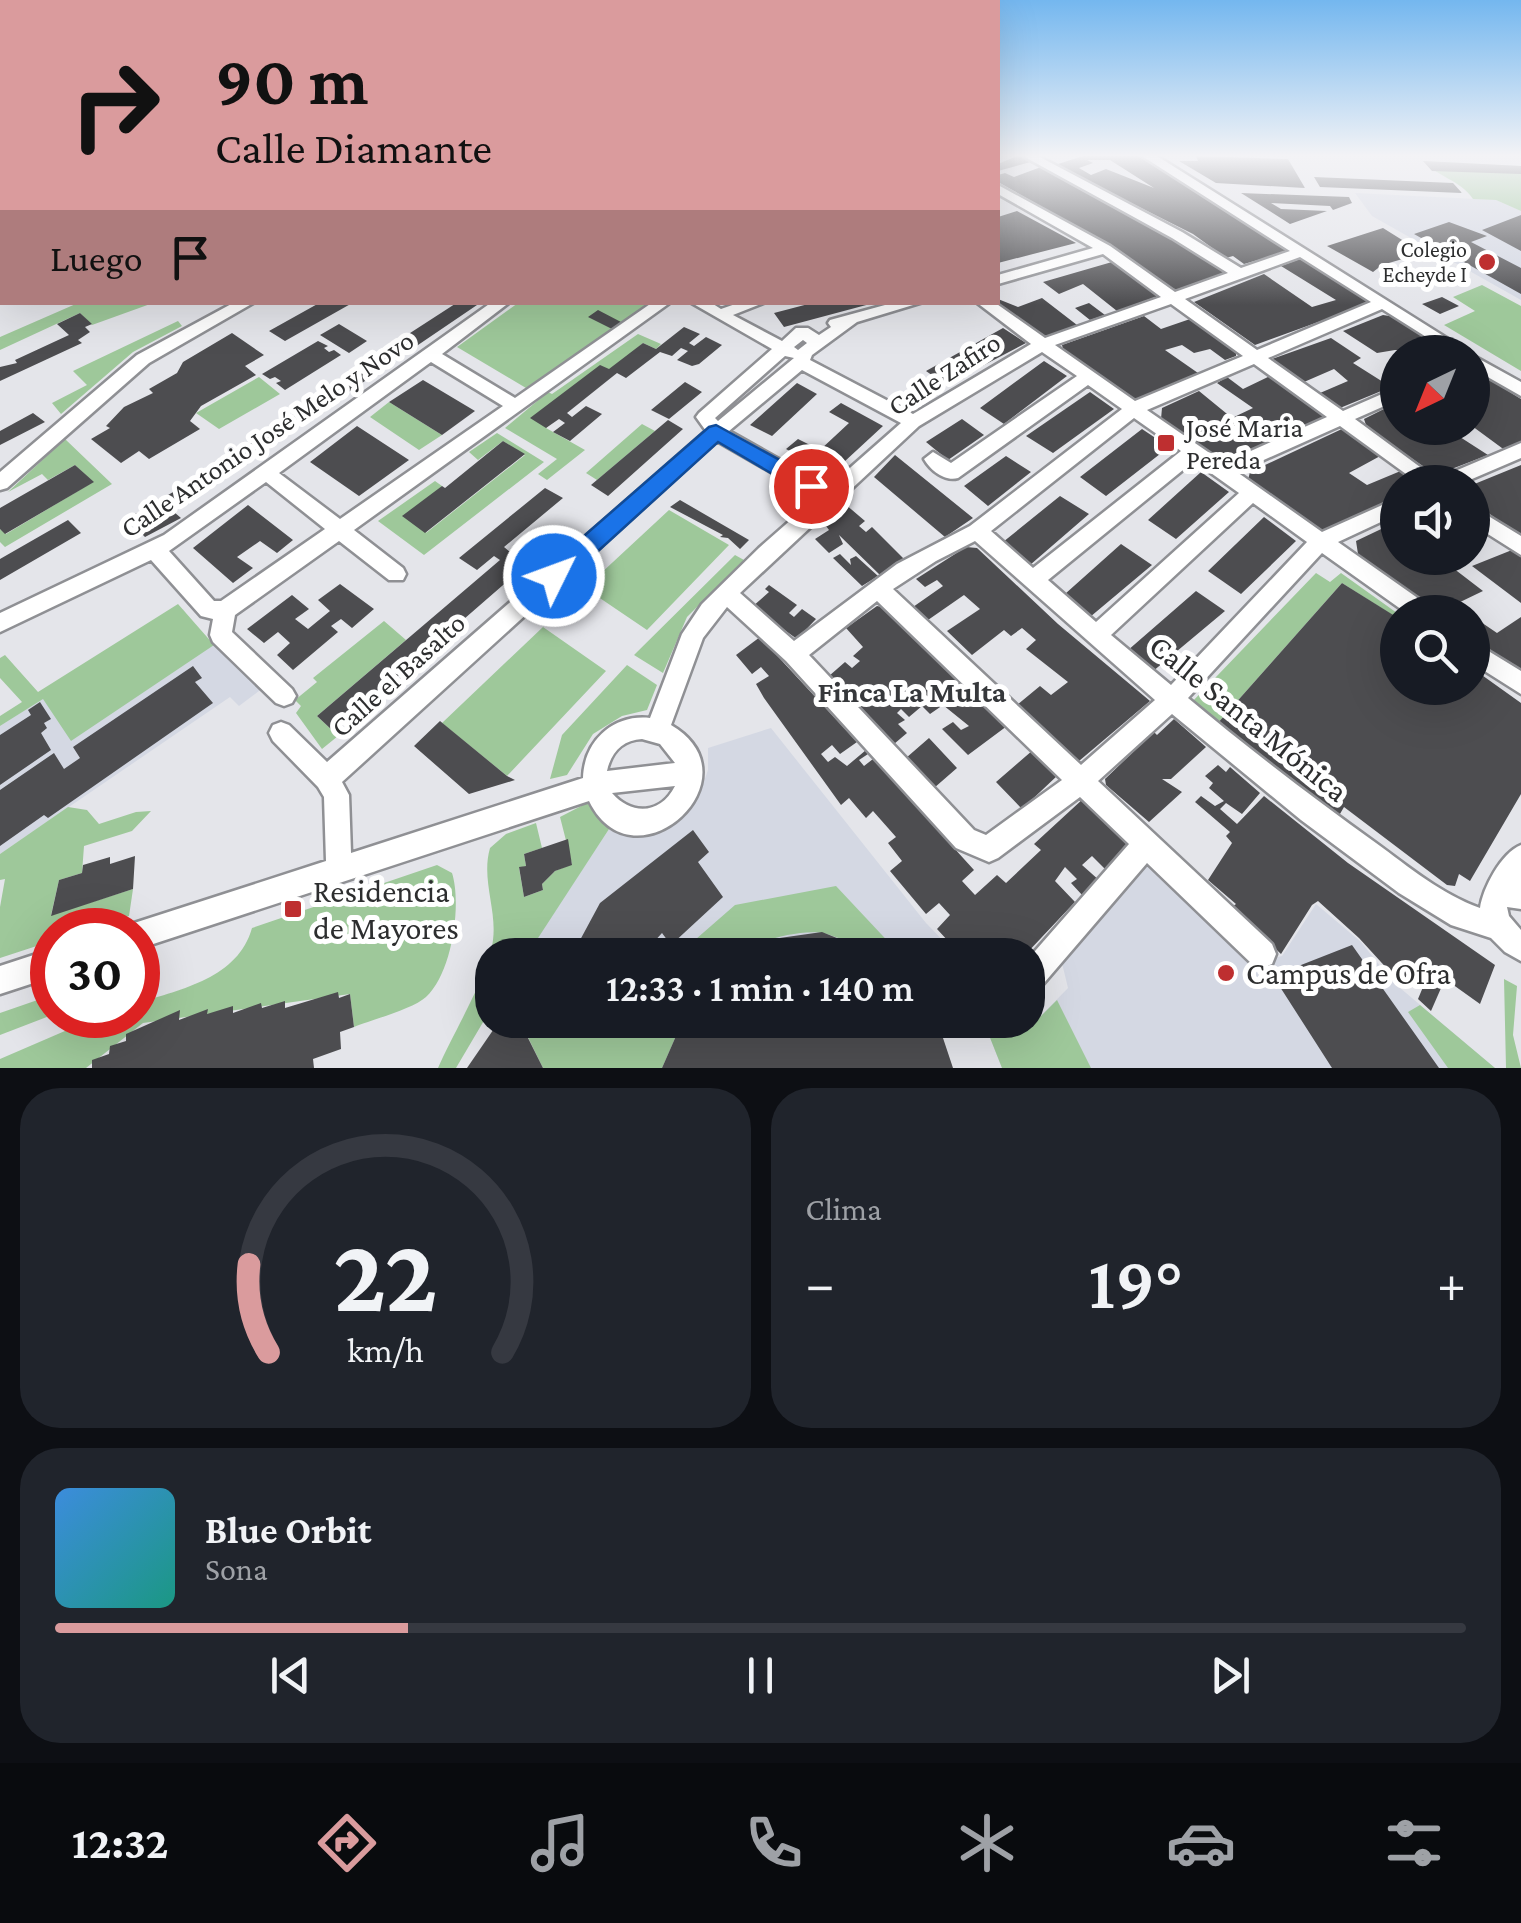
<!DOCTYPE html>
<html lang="es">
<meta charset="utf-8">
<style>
:root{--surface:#171b24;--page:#20242c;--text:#f1f3f6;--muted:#9ea1a6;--line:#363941;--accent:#da9b9d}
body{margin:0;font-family:"Crimson Pro",serif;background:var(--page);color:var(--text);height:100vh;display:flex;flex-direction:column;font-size:38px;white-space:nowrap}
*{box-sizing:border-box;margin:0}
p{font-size:32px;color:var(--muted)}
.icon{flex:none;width:55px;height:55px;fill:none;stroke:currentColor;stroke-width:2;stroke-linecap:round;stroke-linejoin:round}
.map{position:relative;height:1068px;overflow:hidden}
.details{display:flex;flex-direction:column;gap:20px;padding:20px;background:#0d0f14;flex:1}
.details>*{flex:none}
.guide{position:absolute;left:0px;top:0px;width:1000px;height:305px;box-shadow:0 10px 40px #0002;background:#da9b9d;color:#111;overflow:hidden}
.needle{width:65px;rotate:223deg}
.fabs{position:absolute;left:1380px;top:335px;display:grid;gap:20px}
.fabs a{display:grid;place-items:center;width:110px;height:110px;border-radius:50%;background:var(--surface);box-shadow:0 10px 40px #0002;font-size:50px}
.speed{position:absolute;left:30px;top:908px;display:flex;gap:20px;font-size:50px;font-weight:700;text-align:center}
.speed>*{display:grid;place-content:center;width:130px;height:130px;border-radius:50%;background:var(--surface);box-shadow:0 10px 40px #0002;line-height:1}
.speed .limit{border:15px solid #d22;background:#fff;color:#111}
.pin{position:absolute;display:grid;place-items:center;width:85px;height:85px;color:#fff;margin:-42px;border:5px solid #fff;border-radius:50%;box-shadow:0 2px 10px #0007}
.me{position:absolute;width:110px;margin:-55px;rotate:48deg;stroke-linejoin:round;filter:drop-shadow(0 0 8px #0008)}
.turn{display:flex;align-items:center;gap:35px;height:210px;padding:0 50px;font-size:45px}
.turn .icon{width:130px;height:130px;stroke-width:2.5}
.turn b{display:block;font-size:70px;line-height:85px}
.then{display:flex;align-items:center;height:95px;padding:0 50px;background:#0003;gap:20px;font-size:38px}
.big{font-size:75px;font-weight:600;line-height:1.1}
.details .card{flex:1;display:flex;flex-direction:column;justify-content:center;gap:15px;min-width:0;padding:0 35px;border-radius:40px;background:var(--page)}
.details .dial{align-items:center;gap:0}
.dial svg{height:260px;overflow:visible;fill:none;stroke:var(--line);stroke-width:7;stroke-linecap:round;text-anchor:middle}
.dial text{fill:var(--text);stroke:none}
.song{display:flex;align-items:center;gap:30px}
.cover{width:120px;height:120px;border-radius:15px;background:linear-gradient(135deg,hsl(210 70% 55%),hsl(170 70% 35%))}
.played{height:10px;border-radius:5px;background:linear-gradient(90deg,var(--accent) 25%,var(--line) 25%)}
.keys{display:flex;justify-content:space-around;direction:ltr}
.heat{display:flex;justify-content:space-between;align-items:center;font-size:55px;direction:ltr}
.details .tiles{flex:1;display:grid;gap:20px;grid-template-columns:1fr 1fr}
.card:last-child{grid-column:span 2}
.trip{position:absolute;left:475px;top:938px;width:570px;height:100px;border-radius:40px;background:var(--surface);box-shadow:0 10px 40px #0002;font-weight:600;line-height:100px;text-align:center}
.tab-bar{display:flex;height:160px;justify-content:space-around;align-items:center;background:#090b0e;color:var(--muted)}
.tab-bar .icon{width:70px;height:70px}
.tab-bar .selected{color:var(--accent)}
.tab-bar b{font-size:45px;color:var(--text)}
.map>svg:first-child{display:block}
</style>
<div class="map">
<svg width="1521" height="1068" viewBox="0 0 1521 1068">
<rect width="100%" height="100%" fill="#e4e5ea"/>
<path fill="#d4d8e3" d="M1355 193 1496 200 1521 211V300L1372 216Z
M183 609 197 630 263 688 239 706 230 697 0 854V726Z
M771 728 926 923 957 955H526L611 826 630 835 653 833 676 822 700 793 708 770V748Z
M1147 865 1251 964 1282 956 1316 904 1361 942 1393 982 1495 1068H1002L983 1020H1020L1029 1028 1068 988 1060 955Z"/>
<path fill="#9ec89a" d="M1423 161 1521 166V211L1496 200 1473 199C1460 180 1438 177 1423 161Z
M1482 285 1521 306V371L1444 325 1475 311 1453 297Z
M78 303H153L92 325 80 313 0 350V337Z
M518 303H650L526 388 457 347Z
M178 321 182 326 133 352 61 414 52 403 87 385 73 371Z
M638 334 661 344 656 349 643 343 546 428 585 450 547 480 538 474 557 459 505 428 548 392 552 394Z
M259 377 280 394 219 429 196 413Z
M389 402 442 435 419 450 370 417Z
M642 424 655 431 597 480 586 473Z
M497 433 544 462 424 555 378 521 435 481 442 486 426 533 525 455 503 441 478 460 469 452Z
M65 439 112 484 5 547 0 542V529L6 534 93 482 75 465 48 480 42 474 8 492Z
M669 510 729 545 647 630 585 588Z
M735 555 744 560 687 617 663 673 634 655Z
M1316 573 1330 582 1341 573 1397 613V618L1342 583 1217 724 1191 703Z
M178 604 214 645 71 741 43 699 0 726V716L22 702 0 678V658L5 655 38 692Z
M384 621 406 640 317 716 338 736 322 749 296 713 301 706 295 700 317 682 313 678Z
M543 627 606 671 507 776 442 723Z
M627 665 657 685 647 710 622 716 593 734 567 775 550 779 562 735Z
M587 803 611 826 527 955H492V1007L456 1068H438C453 1033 489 975 493 940 497 909 481 879 490 848L506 834 536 823 542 848 524 854 526 866 519 868 524 897 543 890 542 884 555 871 572 864 560 817Z
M68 807 87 810 99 824 136 812 151 811 132 831 84 846 82 873 59 880 51 915 133 889 129 916 86 930H52V941L0 958V907L5 879 0 880V854Z
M437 865 452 873C462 904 452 974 426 997 413 1009 371 1020 354 1027L350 994 143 1023 86 1068H0V1059L102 1015H138V1003C182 989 238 978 252 928Z
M836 886 896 950 894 955C869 955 850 941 827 934 805 927 754 941 737 955L680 953 735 905Z
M1504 979 1517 986 1513 1035 1521 1068H1506Z
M52 995V1015L0 1035V1013Z
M1057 1000 1091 1068H1002L983 1020H1020L1029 1028Z
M1420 1005 1495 1068H1448L1408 1012Z
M529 1020H607L637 1032 643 1020H683L662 1068H543L523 1027Z"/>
<path fill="#4d4d50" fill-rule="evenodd" d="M1017 156 1034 161 998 171V164Z
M1083 156H1138L1286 248V252L1244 264 1233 256 1226 258 1193 234 1055 165ZM1087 160H1110L1154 188 1106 169 1091 175 1079 168 1093 163Z
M1196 156 1288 159 1305 188 1216 183 1179 161H1198Z
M1423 161 1521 166V174L1432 171Z
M1041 167 1179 241 1229 273 1180 290 1170 288 1109 245 998 182V175L1005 173 1014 177Z
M1314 177 1453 183 1462 193 1320 187Z
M1241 193 1349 197 1352 203 1333 210 1330 206 1271 203 1281 209 1327 211 1290 224Z
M1017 211 1076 243 998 263V217Z
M1521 215V251L1482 230Z
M1449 222 1487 236 1471 242 1521 268V294L1414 234Z
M1383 228 1423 253 1382 265 1373 272 1327 246Z
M1300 259 1368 299V304L1255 345 1194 302 1264 274 1312 307 1336 300 1281 266Z
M1112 262 1161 295 1117 311 1083 284 1059 294 1043 282Z
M1442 297 1459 306 1440 314 1422 304Z
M1042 298 1077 325 1047 337 998 305V299L1018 307Z
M321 302H354L285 341 269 331Z
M458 302 477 305 228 474 216 465 313 404 310 402 395 348 390 346Z
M816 302H870V304L784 327 774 313Z
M1089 303 1105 315 1090 320 1075 308Z
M598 310 621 322 612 329 588 317Z
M80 313 92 324 85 327 90 332 78 340 82 343 0 381V367L17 363 15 360 69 335 57 324Z
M1383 315 1396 317 1453 352 1395 350 1377 353 1343 331Z
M1144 316 1161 329 1193 318 1236 349V356L1225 360 1210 349 1194 353 1182 345 1165 350 1198 373 1141 400 1126 396 1064 353 1062 345Z
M339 324 367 341 349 353 320 335Z
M684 327 700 334 689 343 694 346 706 337 722 345 699 364 692 366 677 360 688 351 681 348 672 356 660 352 626 378 617 373 567 413 572 417 586 406 602 414 570 441 553 432 565 423 559 419 546 428 530 418 600 365 609 369 643 343 656 349Z
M1003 328 1026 343 946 385 926 371Z
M232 333 264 355 245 366 256 375 201 406 190 421 200 429 149 459 139 451 121 463 91 439 110 428 106 426 124 407 153 393 149 389 177 373 183 362Z
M1331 338 1361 358 1353 363 1391 387 1340 408 1320 393 1348 381 1334 369 1304 382 1272 359Z
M318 341 328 346 324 348 329 352 334 350 341 355 285 390 276 383 281 381 275 377 270 379 262 374Z
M1044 361 1067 376 1004 424 980 408Z
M1472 375 1489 379 1521 399V445L1506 451 1472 426Z
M1270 376 1326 416 1228 463 1213 459 1161 419 1162 408 1199 391 1232 418 1253 408 1217 383 1227 377 1243 389Z
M423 380 475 411 442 435 389 402Z
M685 382 702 392 669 419 651 410Z
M797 383 817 394 772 436 750 425Z
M1090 392 1114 409 1053 453 1026 436Z
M841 403 883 426 831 474 786 449 798 439 820 450 849 423 829 412Z
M1392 405 1398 409V428H1426L1436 434 1446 428 1488 455 1436 475 1367 428 1364 419Z
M33 413 45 422 0 445V431Z
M962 419 984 435 948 460 926 442Z
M668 420 683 429 608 496 591 485Z
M357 426 409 460 359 496 310 462Z
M1344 428 1382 455 1349 473 1367 485 1403 470 1420 482H1398V497L1327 531 1316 529 1248 480 1250 472Z
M1142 429 1169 447 1106 496 1080 477Z
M503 441 525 454 425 533 402 516 442 486 445 488Z
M895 455 973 518 945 537 874 477Z
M1006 456 1031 472 988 506 964 486Z
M75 465 94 482 5 534 0 529V508Z
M1521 465V537L1472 501V485Z
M209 470 220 479 154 520 142 511Z
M1201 472 1229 492 1176 539 1148 520Z
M545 488 563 498 504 547 510 552 525 541 541 552 334 732 317 716 500 560 494 556 477 570 459 558Z
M1060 496 1089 514 1030 565 1003 542Z
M680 500 749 540 740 549 728 538 720 537 723 535 670 507Z
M845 504 865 521 859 526 866 532 872 527 907 562 881 576 839 535 843 544 829 553 815 539 829 530 826 526 833 521 830 519Z
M248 505 293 540 277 553 260 541 237 557 253 568 233 583 193 548Z
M139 512 153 525 174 512 181 518 145 537 126 518Z
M1264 517 1296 541 1241 594 1208 571Z
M68 520 81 533 0 580V559Z
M1398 521V558H1440L1483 591 1456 604 1468 612H1439L1358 554 1356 541Z
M1121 544 1152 565 1090 617 1065 594Z
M966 547 977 548 1058 624 1150 701 1079 761 1017 705 1040 686 1051 695 1068 682 1026 649 1036 640 1022 628 1011 636 1004 630 972 655 947 631 980 609 964 595 928 620 913 607 943 586 937 580 925 587 916 579Z
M1512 550 1521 556V603L1472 566Z
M840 554 851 565 850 559 856 556 878 576 862 586 833 558Z
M1342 583 1398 618V688H1472V668L1521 703V794L1470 881 1459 874 1455 886 1447 885 1344 807 1337 819 1217 724Z
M340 584 374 609 352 628 341 619 331 626 338 632 293 670 277 655 290 643 278 632 264 643 247 629 292 595 309 609 295 619 308 629 330 611 318 600Z
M769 585 797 605 789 613 794 617 802 609 816 619 797 639 752 607 769 592 765 589Z
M1196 591 1225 611 1152 672 1127 651Z
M877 606 882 607 1007 726 968 755 942 729 953 722 961 730 969 726 943 705 930 714 922 706 909 717 901 709 897 713 905 720 898 724 907 733 894 744 829 676 845 662 852 668 860 661 853 656 863 647 846 628Z
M1472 616 1497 633 1521 617V673L1472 637Z
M760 637 857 742 840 754 832 745 821 754 828 762 835 757 847 766 866 750 868 754 859 760 864 766 873 759 974 870 962 881 975 895 997 875 1006 883 1041 850 1034 844 1084 798 1132 846 1108 872 1092 856 1082 865 1100 881 1083 896 1071 883 1077 879 1065 867 1055 881 1075 902 1025 955H961L937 929 950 915 939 903 926 914 890 871 902 861 888 843 896 837 873 811 866 818 849 798 841 805 764 698 756 684 769 676 761 667 752 674 736 655Z
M193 666 202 678 195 682 213 703 48 818 44 815 0 846V790L54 753 64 769 80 758 73 747Z
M40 702 51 719 44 723 47 728 41 733 51 750 0 785V735L31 715 28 710Z
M1174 719 1206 747 1171 779H1162L1182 792 1149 822 1106 785 1105 779 1154 732 1157 735Z
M440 721 507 776 515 780 469 794 414 746Z
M929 738 957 768 934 788 906 758Z
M1033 750 1058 775 1022 809 996 782Z
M1218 765 1226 772 1230 767 1260 793 1242 814 1226 803 1220 809 1237 824 1264 796 1348 863 1495 965 1480 1004 1445 979 1431 1011 1418 999 1423 987 1407 975 1402 985 1359 938 1318 901 1312 905 1281 954 1232 907 1236 904 1208 880 1232 843 1226 836 1230 832 1195 802 1201 796 1215 806 1224 801 1209 788 1213 783 1205 776Z
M693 830 709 852 698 862 723 897 671 945 662 933 642 955H572L600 903Z
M568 839 572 865 555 871 542 884 543 890 524 897 519 867 526 866 524 854Z
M135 856 133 889 51 916 59 880 82 873 83 865 110 857V864Z
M822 932 879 955H737L752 942Z
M1352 945 1439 1068H1332L1273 976Z
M338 992 339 998 350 994 354 1027 340 1032 341 1049 313 1059 314 1068H92V1060L109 1054 110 1046 126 1041V1034L180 1010 179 1020 208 1009 207 1014 233 1006V1013L261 1003 262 1008 285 1001V1008Z
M500 1020H519L543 1068H467Z
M683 1020H937L953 1068H662Z"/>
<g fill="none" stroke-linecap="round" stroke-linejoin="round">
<defs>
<path id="street" d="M1023 156H1038L1182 232 1241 268 1290 251 1142 156H1157L1469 352H1450L1382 309 1268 358 1343 411 1398 387V400L1355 419 1439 481 1441 477 1521 443V458L1465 482H1417L1340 426 1237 472 1322 532 1398 498V514L1338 542 1429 606 1432 612H1405L1322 553 1188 698C1249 749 1312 797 1376 843 1409 867 1441 894 1480 908 1483 888 1501 853 1521 845V909L1507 907 1509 916 1521 930V961L1505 952 1491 938 1451 925 1399 893 1301 820 1172 714 1098 781 1272 944 1276 954 1272 964 1262 968 1252 964 1147 863 1038 990 1028 994V959L1129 844 1080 797 998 858 989 862 956 848 786 661 727 607 703 638 671 725C761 778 634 893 589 801L138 949V930H126L128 925 326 861 324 797 318 787 273 741 269 733 273 725 281 722 289 725 327 762 706 431 696 417 699 413 772 349 690 302H710L721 309 741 302H766L733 315 782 341 796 328H808L819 335 831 327 828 323 830 320 896 302H923L857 322 812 355 810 360 913 414 1031 344 976 302H994L1045 338 1161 297 1103 254 998 284V275L1093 248 998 194V185L1110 246 1175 292 1228 273 1172 238ZM1300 257 1371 302 1257 350 1185 299ZM1171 304 1243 356 1135 401 1055 345ZM803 340 807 343 798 350 794 347ZM1042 352 1077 376 951 463 933 452 924 459C930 470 945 482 958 478L1088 385 1122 409 970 526 897 564 794 641 740 593 919 426ZM785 356 794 358 718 421 715 418ZM1254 364 1327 417 1224 463 1147 410ZM802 370 901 423 759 548 702 604 682 634 650 718C613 714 584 741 583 778L351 853 349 795 342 782 717 441 804 491H818L821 486 818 481 729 431ZM1134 418 1181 451 1033 568 991 531ZM1194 461 1239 493 1096 622 1048 580ZM1253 503 1307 542 1171 685 1111 635ZM975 541 1155 700 1081 765 893 589 936 561ZM877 601 1062 780 986 835 974 830 809 655ZM642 739 660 744 675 763 607 771C611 752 623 740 642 739ZM675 786C661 814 632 816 612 793Z
M0 179H2V187H0Z
M235 302H255L149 363 7 488 0 490V472L137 355Z
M492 302H510L442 354 515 398 653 302H671L354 530 403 568 406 574 403 580H389L339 541 235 615 232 632 292 689 296 696 292 703 284 706 276 703 213 642 210 635 213 619 201 616 151 560 0 632V613L164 535ZM431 362 503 406 340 519 279 473ZM266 482 325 529 221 601H214L169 551Z
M1472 355 1521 382V396L1472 368Z
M1472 506 1521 536V555L1472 524Z
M1472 641 1521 671V694L1472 663Z
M52 949V977L0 994V966Z"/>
<path id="secondary" d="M0 169H2V179H0Z"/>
</defs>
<use href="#street" stroke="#8f9094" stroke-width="5"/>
<use href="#secondary" stroke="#8f9094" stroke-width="4"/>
<use href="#street" fill="#fff" fill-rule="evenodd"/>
<use href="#secondary" fill="#e8d8bf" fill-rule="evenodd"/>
</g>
<linearGradient id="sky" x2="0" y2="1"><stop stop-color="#74b7ef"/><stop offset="0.51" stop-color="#f3f3f6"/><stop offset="1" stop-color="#f3f3f6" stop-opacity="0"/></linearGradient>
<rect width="1521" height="305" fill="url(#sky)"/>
<path fill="#1a73e8" stroke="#114b97" stroke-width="2.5" d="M716 425 818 481 822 486 818 492H803L718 442 563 583H546L542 576 546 569 709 427Z"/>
<g fill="#be2f30" stroke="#fff" stroke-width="4">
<circle cx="1487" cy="262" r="10"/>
<rect x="1156" y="433" width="20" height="20" rx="5"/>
<rect x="283" y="899" width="20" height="20" rx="5"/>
<circle cx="1226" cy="973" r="10"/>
</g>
<g text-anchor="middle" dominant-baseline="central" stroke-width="10" stroke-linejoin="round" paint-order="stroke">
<g font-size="22" fill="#2d2e2f" stroke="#fff" text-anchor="end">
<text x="1467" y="249">Colegio<tspan x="1467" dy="25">Echeyde I</tspan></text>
</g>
<g font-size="28" fill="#2d2e2f" stroke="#fff">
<text transform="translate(944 374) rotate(-33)">Calle Zafiro</text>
<text transform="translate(267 434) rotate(-34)">Calle Antonio José Melo y Novo</text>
<text transform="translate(398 675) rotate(-42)">Calle el Basalto</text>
</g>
<g font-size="28" fill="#2d2e2f" stroke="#fff" text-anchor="start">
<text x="1186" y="427">José Maria<tspan x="1186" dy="32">Pereda</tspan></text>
</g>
<g font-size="30" font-weight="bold" fill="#36383b" stroke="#fff">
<text x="912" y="691">Finca La Multa</text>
</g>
<g font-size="32" fill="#2d2e2f" stroke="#fff">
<text transform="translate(1249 718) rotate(39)">Calle Santa Mónica</text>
</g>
<g font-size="32" fill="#2d2e2f" stroke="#fff" text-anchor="start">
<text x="313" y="891">Residencia<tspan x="313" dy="37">de Mayores</tspan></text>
<text x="1246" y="973">Campus de Ofra</text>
</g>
</g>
</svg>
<div class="fabs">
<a><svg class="needle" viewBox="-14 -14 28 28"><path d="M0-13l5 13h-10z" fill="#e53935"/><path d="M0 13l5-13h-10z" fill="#9ea1a6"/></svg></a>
<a><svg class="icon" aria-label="sound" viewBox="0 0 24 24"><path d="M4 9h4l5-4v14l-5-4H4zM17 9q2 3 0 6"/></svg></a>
<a><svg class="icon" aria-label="search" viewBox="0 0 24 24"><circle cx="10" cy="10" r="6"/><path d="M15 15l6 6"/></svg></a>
</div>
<div class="speed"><div class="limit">30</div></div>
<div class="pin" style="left:811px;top:486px;background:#d93025"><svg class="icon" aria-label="arrive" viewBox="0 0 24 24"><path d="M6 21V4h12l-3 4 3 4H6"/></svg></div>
<svg class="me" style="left:554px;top:576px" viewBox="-20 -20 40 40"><circle r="17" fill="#1a73e8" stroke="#fff" stroke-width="3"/><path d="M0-11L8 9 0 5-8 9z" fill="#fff"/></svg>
<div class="trip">12:33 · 1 min · 140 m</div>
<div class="guide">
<div class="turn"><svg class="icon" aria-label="right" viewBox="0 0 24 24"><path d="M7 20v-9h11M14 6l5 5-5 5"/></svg><div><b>90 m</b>Calle Diamante</div></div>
<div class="then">Luego<svg class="icon" aria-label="arrive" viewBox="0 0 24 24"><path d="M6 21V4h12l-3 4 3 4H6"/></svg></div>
</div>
</div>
<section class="details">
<div class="tiles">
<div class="card dial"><svg viewBox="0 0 100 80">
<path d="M14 69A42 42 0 1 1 86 69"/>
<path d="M14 69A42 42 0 0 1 8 42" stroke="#da9b9d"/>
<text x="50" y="56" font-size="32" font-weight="700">22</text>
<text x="50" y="72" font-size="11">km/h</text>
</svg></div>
<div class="card"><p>Clima</p>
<div class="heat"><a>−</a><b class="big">19°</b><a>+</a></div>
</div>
<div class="card">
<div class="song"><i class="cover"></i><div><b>Blue Orbit</b><p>Sona</p></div></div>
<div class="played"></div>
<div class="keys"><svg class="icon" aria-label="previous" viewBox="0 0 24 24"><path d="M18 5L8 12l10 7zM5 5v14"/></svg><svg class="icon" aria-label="pause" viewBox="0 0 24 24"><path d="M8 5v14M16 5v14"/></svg><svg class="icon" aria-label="next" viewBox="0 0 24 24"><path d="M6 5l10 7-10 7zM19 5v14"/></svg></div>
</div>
</div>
</section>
<nav class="tab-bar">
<b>12:32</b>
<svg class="icon selected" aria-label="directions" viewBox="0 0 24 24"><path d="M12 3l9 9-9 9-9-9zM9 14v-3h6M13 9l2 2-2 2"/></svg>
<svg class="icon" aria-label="music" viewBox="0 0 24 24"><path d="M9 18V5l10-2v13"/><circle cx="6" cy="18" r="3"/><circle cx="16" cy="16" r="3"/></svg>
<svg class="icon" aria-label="phone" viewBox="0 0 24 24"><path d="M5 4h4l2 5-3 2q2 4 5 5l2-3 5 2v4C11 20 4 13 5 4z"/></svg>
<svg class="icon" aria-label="climate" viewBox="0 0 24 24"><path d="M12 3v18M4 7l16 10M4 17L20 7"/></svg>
<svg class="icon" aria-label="car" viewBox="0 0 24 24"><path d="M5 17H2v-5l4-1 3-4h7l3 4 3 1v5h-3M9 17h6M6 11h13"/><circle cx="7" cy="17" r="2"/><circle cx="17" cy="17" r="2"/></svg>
<svg class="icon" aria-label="filters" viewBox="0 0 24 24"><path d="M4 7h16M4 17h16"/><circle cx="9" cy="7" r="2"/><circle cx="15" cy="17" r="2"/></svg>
</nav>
